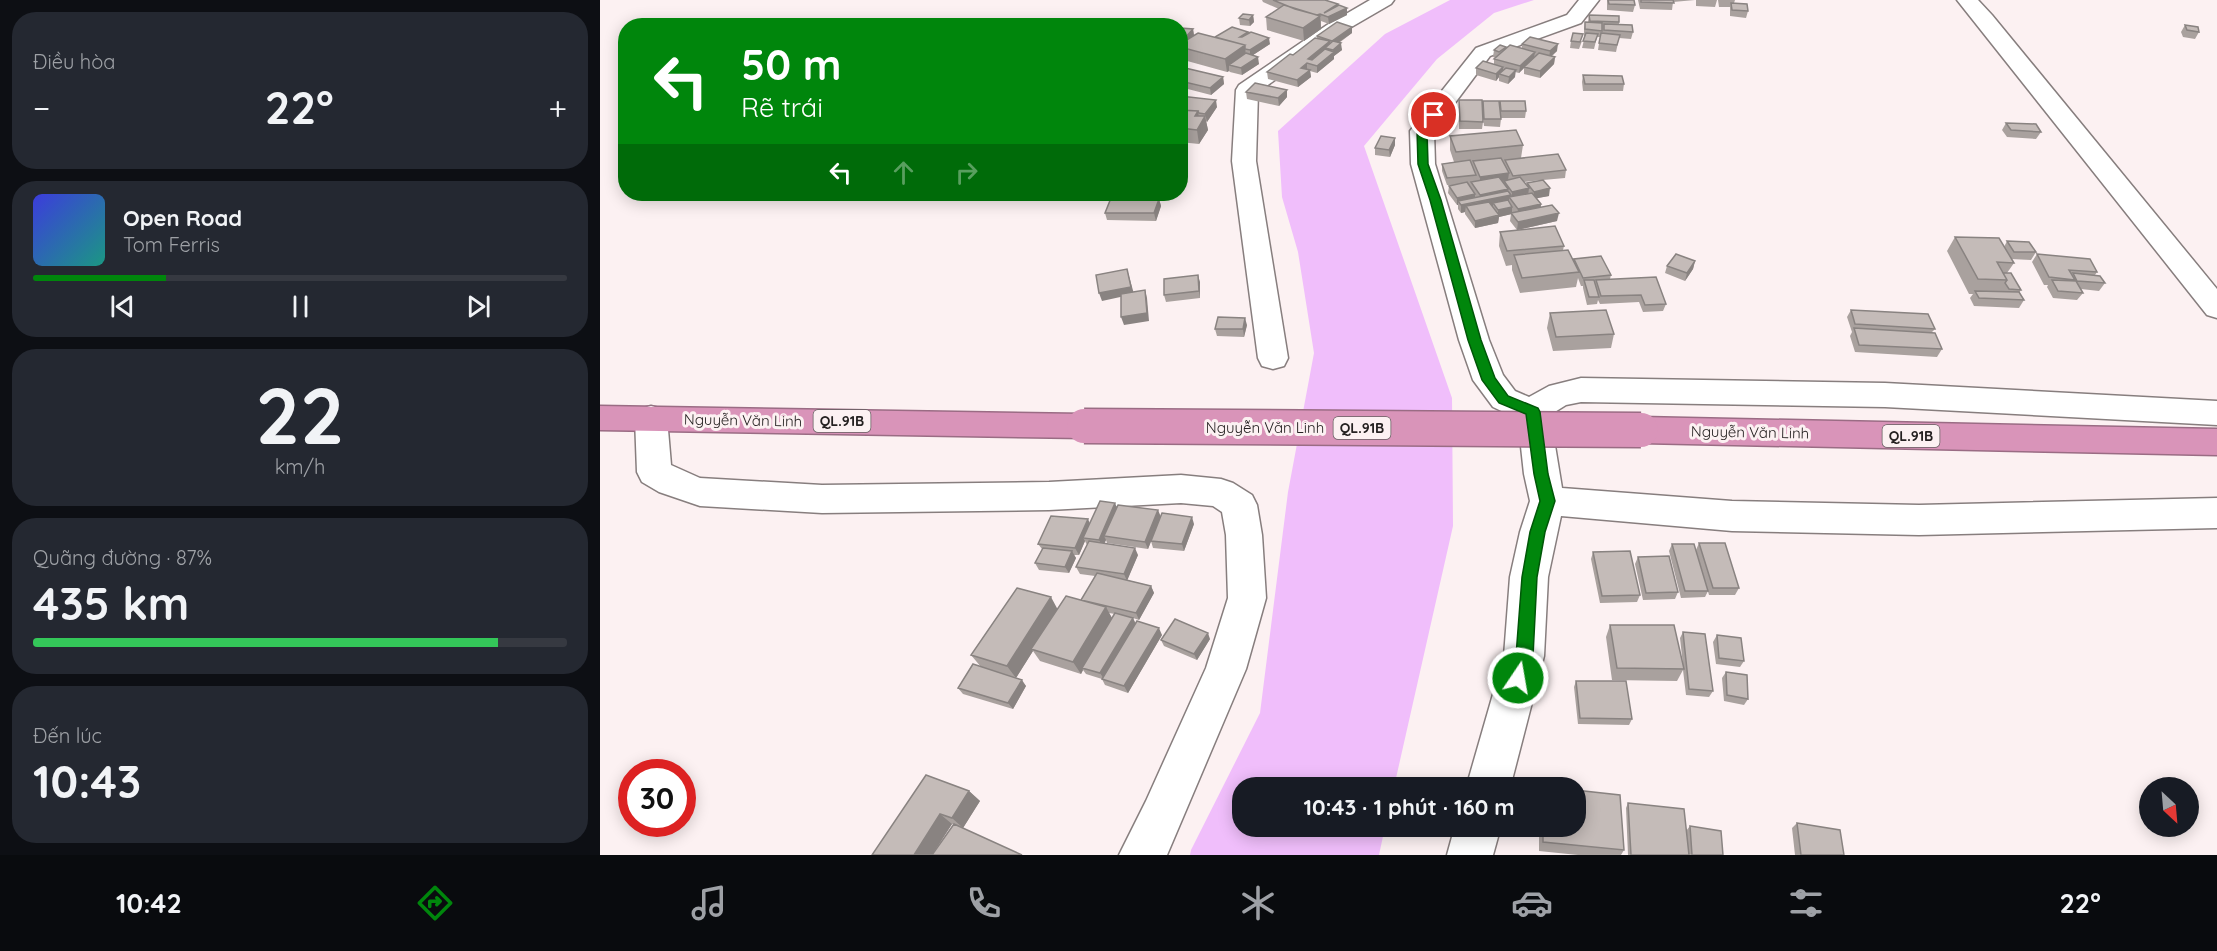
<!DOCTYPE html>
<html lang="vi">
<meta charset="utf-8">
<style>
:root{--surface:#171b24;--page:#242831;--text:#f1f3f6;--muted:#9ea1a6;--line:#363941;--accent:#00860c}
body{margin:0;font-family:Quicksand,sans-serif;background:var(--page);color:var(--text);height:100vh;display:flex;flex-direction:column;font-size:22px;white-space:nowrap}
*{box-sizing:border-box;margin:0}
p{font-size:20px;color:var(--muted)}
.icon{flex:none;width:33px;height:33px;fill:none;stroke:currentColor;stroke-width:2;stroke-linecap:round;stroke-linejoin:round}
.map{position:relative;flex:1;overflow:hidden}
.side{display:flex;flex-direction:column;gap:12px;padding:12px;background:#0d0f14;width:600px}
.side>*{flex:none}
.guide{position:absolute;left:18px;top:18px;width:570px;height:183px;border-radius:24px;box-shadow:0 3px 15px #0003;background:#00860c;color:#fff;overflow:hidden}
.needle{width:39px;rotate:154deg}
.buttons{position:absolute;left:1539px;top:777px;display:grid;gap:12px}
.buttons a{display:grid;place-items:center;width:60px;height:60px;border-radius:50%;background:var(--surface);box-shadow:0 3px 15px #0003;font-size:30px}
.speed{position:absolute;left:18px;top:759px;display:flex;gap:12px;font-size:30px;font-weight:700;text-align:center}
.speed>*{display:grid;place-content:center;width:78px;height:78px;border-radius:50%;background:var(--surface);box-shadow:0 3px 15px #0003;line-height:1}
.speed .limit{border:9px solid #d22;background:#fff;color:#111}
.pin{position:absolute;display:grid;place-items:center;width:51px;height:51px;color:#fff;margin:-26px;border:3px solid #fff;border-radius:50%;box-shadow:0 2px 6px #0007}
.me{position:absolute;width:66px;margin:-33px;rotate:12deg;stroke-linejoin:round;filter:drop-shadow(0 0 4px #0008)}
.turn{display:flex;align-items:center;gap:21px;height:126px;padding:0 24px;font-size:27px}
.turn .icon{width:78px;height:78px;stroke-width:2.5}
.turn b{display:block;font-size:42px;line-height:51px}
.lanes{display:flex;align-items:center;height:57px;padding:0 24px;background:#0003;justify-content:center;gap:30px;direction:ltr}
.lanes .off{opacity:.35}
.big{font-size:45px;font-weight:700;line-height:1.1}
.side .widget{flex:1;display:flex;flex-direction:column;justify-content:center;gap:9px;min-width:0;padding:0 21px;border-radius:24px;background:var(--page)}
.side .dial{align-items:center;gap:0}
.dial b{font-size:78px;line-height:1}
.song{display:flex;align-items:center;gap:18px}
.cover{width:72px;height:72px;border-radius:9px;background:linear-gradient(135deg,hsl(240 70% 55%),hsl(170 70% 35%))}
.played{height:6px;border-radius:3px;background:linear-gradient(90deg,var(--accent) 25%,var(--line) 25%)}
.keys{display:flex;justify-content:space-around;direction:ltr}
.heat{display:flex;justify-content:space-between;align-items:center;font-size:33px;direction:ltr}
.charge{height:9px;border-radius:4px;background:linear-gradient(90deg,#34c759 87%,var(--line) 0)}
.trip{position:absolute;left:632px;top:777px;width:354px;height:60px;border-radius:24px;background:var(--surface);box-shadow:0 3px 15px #0003;font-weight:700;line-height:60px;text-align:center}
.tab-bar{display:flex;height:96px;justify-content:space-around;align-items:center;background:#090b0e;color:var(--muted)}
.tab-bar .icon{width:42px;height:42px}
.tab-bar .on{color:var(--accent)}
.tab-bar b{font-size:27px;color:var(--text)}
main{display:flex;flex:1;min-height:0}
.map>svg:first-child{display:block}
</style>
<main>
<section class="side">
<div class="widget"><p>Điều hòa</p>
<div class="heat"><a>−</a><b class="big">22°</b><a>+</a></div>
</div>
<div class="widget">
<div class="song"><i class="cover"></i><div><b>Open Road</b><p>Tom Ferris</p></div></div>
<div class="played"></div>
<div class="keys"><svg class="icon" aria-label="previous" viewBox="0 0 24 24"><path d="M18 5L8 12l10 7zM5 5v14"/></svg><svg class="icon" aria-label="pause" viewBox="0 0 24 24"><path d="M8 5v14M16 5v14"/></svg><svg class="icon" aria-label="next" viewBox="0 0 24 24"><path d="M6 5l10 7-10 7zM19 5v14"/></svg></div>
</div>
<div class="widget dial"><b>22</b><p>km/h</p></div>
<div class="widget"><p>Quãng đường · 87%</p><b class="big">435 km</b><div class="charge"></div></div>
<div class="widget"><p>Đến lúc</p><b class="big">10:43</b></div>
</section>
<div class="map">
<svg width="1617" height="855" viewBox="0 0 1617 855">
<rect width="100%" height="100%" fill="#fcf1f2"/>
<path fill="#f0befb" d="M850 0H934L894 13 837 59 764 146 852 398 853 526 794 787 642 788V826L785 827 779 855H590L591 850 660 713 688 492 714 353 698 252 682 197 678 131 785 34Z"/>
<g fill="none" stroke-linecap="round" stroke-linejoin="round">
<defs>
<path id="minor" d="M770 0H794L791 4 741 33 658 92 656 161 688 358 684 366 673 369 662 366 658 358 632 161 636 90 639 85 727 25Z
M979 0H999L981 23 890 56 834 131 835 164 889 340 903 375 915 391 929 397 949 386 981 378 1285 383 1617 401V425L1285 407 981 402 966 405 950 415 962 488 1132 501 1319 505 1617 498V528L1319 535 1132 531 961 516 948 577 944 656 910 788H866L904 656 910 577 920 532 930 501 924 474 918 419 893 407 873 380 859 340 811 164 810 131 876 48 967 15Z
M1357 0H1378L1392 15 1617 289V318L1607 315Z
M51 406 63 409 67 418 71 465 100 478 222 485 449 482 581 475 621 479 633 483 652 495 657 505 662 535 666 598 646 669 567 855H519L546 801 606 668 628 598 626 535 622 512 613 506 581 503 449 510 222 513 100 506 59 492 42 482 37 472 35 418 39 409Z
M855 826H901L893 855H847Z"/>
<path id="highway" d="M0 406 484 414 496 417 500 426 496 435 484 438 0 430Z
M1041 417 1617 429V455L1041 443 1029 439 1024 430 1029 421Z"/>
</defs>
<use href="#minor" stroke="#877e7e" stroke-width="3"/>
<use href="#highway" stroke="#9a6c84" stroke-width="3"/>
<use href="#minor" fill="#fff" fill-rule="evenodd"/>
<use href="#highway" fill="#d994b9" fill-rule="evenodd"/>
<defs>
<path id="highway-bridge" d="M484 426 1041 430"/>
</defs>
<use href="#highway-bridge" stroke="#9a6c84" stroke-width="37" stroke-linecap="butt"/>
<use href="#highway-bridge" stroke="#d994b9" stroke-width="34"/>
</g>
<path fill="#a9a19e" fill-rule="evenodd" d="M662 0H725L738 4V6L747 8V15L729 24 721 21V29L704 41 667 30 666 17 679 9 663 2Z
M1007 0H1034L1035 5 1033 12 1007 10Z
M1038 0H1095L1073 2 1072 10 1040 9Z
M1096 0H1117L1115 7 1096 6Z
M1118 0H1135L1134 3 1148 11 1146 18 1130 16V7H1119Z
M653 15 654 22 650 26 640 25 639 18Z
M989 15 1019 22V24L1033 32 1031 39 1019 38 1016 52 998 50 1000 37H997L994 49 982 48 985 36H984V29L985 22H988Z
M1585 25 1599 32 1595 39 1583 37 1581 32Z
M580 28 593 29 594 35 615 37 648 32 649 33 670 44 653 55 659 64 642 75 630 72 629 71 627 72 580 59Z
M752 33 739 43 742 50 734 56V59L717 73 710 71 711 77 698 87 668 79 667 72 717 38V36Z
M971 41H982L979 49 970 48Z
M922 44 957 51 952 56 955 57 954 64 940 78 924 74V68L919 73 915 72V77L908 84 899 81V77L896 81 876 75V68L894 64V59L896 58 893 57 894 50 922 48Z
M580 67 623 77 624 84 611 95 580 87Z
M983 75 1024 84 1023 91H983L982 82Z
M687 90V97L679 106 647 99 646 92Z
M580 96 617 107 607 122 606 121 608 130 599 144 580 142Z
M859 100 883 122 882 129H859Z
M883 101 901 119 900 127 884 126 882 108Z
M900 101 926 111 925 118H901Z
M1406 123 1441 132 1436 139 1407 137 1402 130Z
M850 136 923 145 921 158 966 170 965 178 943 180 949 196 937 198 941 204V207L957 221 917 230 910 221 911 214 899 217 898 223 875 228 865 214V212L861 213 858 209V205H857L848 193 849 186 851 185H847L842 171V164L854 162 850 150ZM942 180 927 183V186L924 182Z
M795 138V145L790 157 775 155V148Z
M559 199 561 206 556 221 507 220 505 213Z
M900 232 964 246 963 250 973 261 974 259 1011 275 1010 279 1066 304 1063 311 1043 312 1039 302 1000 304 998 300 997 304 987 305 983 288V286H981L978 278 976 287 920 293 912 270V265L906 266 899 246Z
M1355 237 1404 247 1407 241 1436 252 1431 260 1411 259 1414 263 1407 273 1421 290 1419 293 1424 300 1419 308 1374 306 1370 298 1373 294H1369L1347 251Z
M1437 254 1497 272 1495 275 1505 283 1499 291 1481 289 1483 293 1477 300 1453 298 1447 287 1448 285H1444L1432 262Z
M1095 261 1093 269 1085 281 1065 273 1067 266Z
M600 282V298L566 302 564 295Z
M1251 310 1335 329 1332 332 1342 349 1337 357 1255 352 1250 336 1252 332 1247 317Z
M950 313 1014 334 1011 348 953 351 947 328Z
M647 325 644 337 617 336 615 329Z
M517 507 594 524 584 551 553 548 551 541 548 549 507 543 506 540 504 543 538 555 527 580 551 586 554 593 539 620 533 618 536 624 562 635 528 693 505 685 502 679 486 674 483 670 481 674 440 661 433 651 416 678 426 686 413 709 363 694 358 688 381 667 371 655 458 609 481 600 495 576 480 574 476 567 487 545 485 541 479 555H474L476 558 469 573 439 570 435 563 442 549 438 544 490 524ZM509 613 515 614 512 618Z
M1099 543 1139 588 1135 595H1109L1096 550Z
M1072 544 1108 591 1105 597 1081 598 1069 551Z
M993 552 1040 595 1037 602 1000 603 991 559Z
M1038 557 1078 592 1075 599 1043 600 1035 564Z
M1010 625 1083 665 1080 638 1083 632 1113 691 1109 697 1086 695 1083 670 1077 681 1012 680 1006 637Z
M1117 635 1144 661 1140 667 1116 664 1113 642Z
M610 639 597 660 564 646 561 640Z
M1126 672 1148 699 1144 705 1124 701 1122 678Z
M976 681 1032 719 1029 725 978 724 974 687Z
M326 775 369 791 380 801 363 828 352 824 332 855Z
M1028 803 1086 831 1090 826 1123 855H1028L1026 808Z
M1197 823 1244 855H1195L1192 828Z
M939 826H975L1024 850 1021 855H978L939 851Z"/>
<path fill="#898381" d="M747 8V15L729 24 728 17Z
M720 14 721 29 704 41 703 28 715 16Z
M653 15 654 22 650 26 649 20Z
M752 27V33L732 47V41Z
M593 29 594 36 585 46 584 39Z
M669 38 670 44 650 57V50Z
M730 41V48H725V52L711 64 708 59Z
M741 43 742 50 734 56V59L717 73V66L733 52V50Z
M958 44 957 51 949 58 950 51Z
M645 45 646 58 629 65V71L627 72 625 59Z
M935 52 934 58 919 73 920 66Z
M658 57 659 64 642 75 641 68Z
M955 57 954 64 940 78V71Z
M707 63V70L701 68Z
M903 67V74H899V77L896 81V74Z
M710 70 711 77 698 87 697 80Z
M916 70 915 77 908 84 909 77Z
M623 77 624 84 611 95 610 88Z
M687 90V97L679 106 678 98Z
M616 100 617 107 607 122 605 114Z
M598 111 600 124 605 116 608 130 599 144 595 116Z
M795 138V145L790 157 789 150Z
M909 173 908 180 880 184V177Z
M929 188 928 196 912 199V192Z
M950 188 949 196 933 199 934 192Z
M908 189 907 196 911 195 910 199 909 197V203H893V206L869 211 866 206 865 212 861 213V205L879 202 880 195Z
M875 194V201H858V205H857V198Z
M559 199 561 206 556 221 554 213Z
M941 204 940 212 917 217 918 209Z
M912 207V214L899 217 898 223 875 228V221L898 216V210Z
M959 213 957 221 917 230 918 222Z
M1095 261 1093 269 1085 281 1087 273Z
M527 269 534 294 502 301 499 293Z
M598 275 600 282V298L599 291Z
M545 290 547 298 549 321 524 325 521 317Z
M645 318 647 325 644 337 643 329Z
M515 503 518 510 504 536 506 540 503 547 499 540Z
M558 510 561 517 548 549 545 542Z
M592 517 594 524 584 551 582 544Z
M488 519 491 526 483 538 485 541 479 555 475 548Z
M535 548 538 555 527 581 524 574Z
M472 551 476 558 469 573 465 567Z
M551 586 554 593 539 620 536 613Z
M451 597 458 610 431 649 433 651 416 678 407 666Z
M506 607 513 620 482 668 483 670 481 674 473 662Z
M533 618 536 625 504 679 500 673Z
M559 628 562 635 528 693 524 686Z
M608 633 610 639 597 660 594 654Z
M422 680 426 686 413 709 408 703Z
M369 791 380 801 363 828 352 818Z
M340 814 352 824 332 855H314Z"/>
<path fill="#c4bbb8" stroke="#898381" stroke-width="1.5" d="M673 0H725L738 4 724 13 739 5 747 8 728 17 720 14 717 15 695 9Z
M1008 0H1034L1035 5 1009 4Z
M1041 0H1073L1074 3 1041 2Z
M1131 3 1147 4 1148 11 1132 10Z
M684 5 720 16 703 28 666 17Z
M643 14 653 15 649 20 639 18Z
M989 15 1019 16V22L990 21Z
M737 22 752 27 732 41 717 36Z
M985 22 1002 23V31L985 29Z
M1004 24 1032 25 1033 32 1004 30Z
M1585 25 1598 27 1599 32 1587 30Z
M632 27 648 32 640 37H642L651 32 669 38 650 50 645 49V45L615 37Z
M580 28 593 29 584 39H580Z
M598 33 645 45 625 59 580 47V44Z
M973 33 983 34 980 42 971 41Z
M986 33 998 34 995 42 983 41Z
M1001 33 1020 35 1017 45 999 43Z
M930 37 958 44 950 51 922 44Z
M715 38 730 41 708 59 712 60 725 49 734 52 717 66 707 63 701 68 710 70 697 80 667 72 690 54 693 55Z
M733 41 741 43 733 50 725 48Z
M900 45 906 47 899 52 894 50Z
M910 45 935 52 920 66 894 59Z
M646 53 658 57 641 68 629 65Z
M939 53 955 57 940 71 924 67Z
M883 61 903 67 896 74 876 68Z
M580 67H581L623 77 610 88 580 81Z
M906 68 916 70 909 77 899 74Z
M983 75 1022 76 1024 84H985Z
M655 83 687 90 678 98 646 92Z
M580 96 616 100 605 114 599 113 598 111 580 110Z
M859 100H882L883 122 860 121Z
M883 101H899L901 119H884Z
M900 101H925L926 111H901Z
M580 110 598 111 595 116H605L597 130 580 128Z
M1406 123 1436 124 1441 132 1411 130Z
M916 130 923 145 856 152 850 136Z
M781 136 795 138 789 150 775 148Z
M958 154 966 170 913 176 905 160Z
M901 158 909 173 880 177 873 161Z
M870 160 876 175 847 178 842 164Z
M899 177 908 189 880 195 871 182Z
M920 177 929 188 912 192 904 181Z
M943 180 950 188 934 192 927 183Z
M867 182 875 194 857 198 849 186Z
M908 191 911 195 861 205 858 201Z
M932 193 941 204 918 209 909 197Z
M511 198 559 199 554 213H505Z
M908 200 912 207 898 210 893 203Z
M889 202 899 215 875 221 866 206Z
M952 205 959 213 918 222 911 213Z
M955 226 964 246 907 251 900 232Z
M1355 237 1399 238 1414 263 1397 262 1407 280 1378 279Z
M1407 241 1429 242 1436 252H1414Z
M968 250 979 272 922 278 914 255Z
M1076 254 1095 261 1087 273 1067 266Z
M1437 254 1490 259 1497 272 1469 270 1475 280 1449 277Z
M1001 256 1011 275 983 278 974 259Z
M527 269 531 287 499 293 496 275Z
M1403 273H1411L1421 290 1409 289 1405 283 1407 280Z
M1473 273 1500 276 1505 283 1477 281Z
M598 275 599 291 564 295V279Z
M1056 277 1066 304 1045 305 1041 295 1001 296 996 280Z
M984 280H994L999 297H989Z
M1452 280 1476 281 1483 293 1458 291Z
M545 290 547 313 521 317V294Z
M1375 291 1419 292 1424 300 1379 298Z
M1006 310 1014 334 956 337 950 313Z
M1251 310 1328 314 1335 329 1255 324Z
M618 317 645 318 643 329H615Z
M1254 328 1335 333 1342 349 1259 345Z
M500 501 515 503 499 540 483 538Z
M518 505 558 510 545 542 504 536Z
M562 513 592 517 582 544 551 541Z
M451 516 488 519 475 548 438 544Z
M489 541 535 548 524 574 476 567Z
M1099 543H1125L1139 588H1113Z
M1072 544H1094L1108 591H1085Z
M443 548 472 551 465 567 435 563Z
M1030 551 1040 595 1002 596 993 552Z
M1069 556 1078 592 1046 593 1038 557Z
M497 573 551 586 536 613 481 600Z
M417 588 451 597 407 666 371 655Z
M466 596 506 607 473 662 431 649Z
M515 613 533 618 500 673 482 668Z
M575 619 608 633 594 654 561 640Z
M537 621 559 628 524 686 502 679Z
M1010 625H1074L1084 669 1017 668Z
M1083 632 1105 634 1113 691 1089 689Z
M1117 635 1141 638 1144 661 1119 658Z
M373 664 422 680 408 703 358 688Z
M1126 672 1147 675 1148 699 1127 695Z
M976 681H1026L1032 719 980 718Z
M326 775 369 791 352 818 340 814 314 855H272Z
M975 790 1020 795 1024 850 943 842V826H975Z
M1028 803 1084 809 1089 855H1031Z
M1197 823 1240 830 1244 855H1201Z
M354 824 422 855H332Z
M1090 826 1121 831 1123 855H1092Z"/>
<path fill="#00860c" stroke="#005708" stroke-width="1.5" d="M831 113 839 115 827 131 828 164 841 200 881 340 895 378 908 396 938 408 940 412 948 474 955 501 945 532 937 577 933 656 924 684 918 686 912 684 910 678 916 656 922 577 930 532 940 501 934 474 926 414 899 403 882 380 868 340 830 200 818 164 817 130Z"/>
<g text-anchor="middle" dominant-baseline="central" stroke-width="6" stroke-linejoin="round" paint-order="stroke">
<g fill="#fcf1f2" stroke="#665f60" stroke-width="1.5">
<rect x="213.5" y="410" width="57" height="22" rx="4.5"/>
<rect x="733.5" y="417" width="57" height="22" rx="4.5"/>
<rect x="1282.5" y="425" width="57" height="22" rx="4.5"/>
</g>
<g font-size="14" font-weight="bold" fill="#252121">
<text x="242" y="421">QL.91B</text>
<text x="762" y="428">QL.91B</text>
<text x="1311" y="436">QL.91B</text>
</g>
<g font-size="15" fill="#252121" stroke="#fcf1f2">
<text transform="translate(143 420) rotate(1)">Nguyễn Văn Linh</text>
<text x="665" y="427">Nguyễn Văn Linh</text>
<text transform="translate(1150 432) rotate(1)">Nguyễn Văn Linh</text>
</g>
</g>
</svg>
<div class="buttons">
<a><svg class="needle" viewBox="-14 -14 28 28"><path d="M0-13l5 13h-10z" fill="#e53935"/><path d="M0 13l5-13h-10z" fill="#9ea1a6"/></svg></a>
</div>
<div class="speed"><div class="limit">30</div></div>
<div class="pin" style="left:834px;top:115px;background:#d93025"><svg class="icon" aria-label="arrive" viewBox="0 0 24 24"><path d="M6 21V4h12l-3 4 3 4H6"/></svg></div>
<svg class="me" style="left:918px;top:678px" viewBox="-20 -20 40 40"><circle r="17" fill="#00860c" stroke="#fff" stroke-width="3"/><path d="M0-11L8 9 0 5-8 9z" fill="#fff"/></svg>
<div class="trip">10:43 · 1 phút · 160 m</div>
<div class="guide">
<div class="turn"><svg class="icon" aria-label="left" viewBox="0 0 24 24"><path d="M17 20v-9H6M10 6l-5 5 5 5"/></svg><div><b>50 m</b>Rẽ trái</div></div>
<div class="lanes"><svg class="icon" aria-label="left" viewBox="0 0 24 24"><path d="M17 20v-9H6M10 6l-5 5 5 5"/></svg><svg class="icon off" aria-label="ahead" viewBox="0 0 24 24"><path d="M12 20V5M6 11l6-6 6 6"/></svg><svg class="icon off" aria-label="right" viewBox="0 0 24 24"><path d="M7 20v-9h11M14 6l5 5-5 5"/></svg></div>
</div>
</div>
</main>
<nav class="tab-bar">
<b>10:42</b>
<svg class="icon on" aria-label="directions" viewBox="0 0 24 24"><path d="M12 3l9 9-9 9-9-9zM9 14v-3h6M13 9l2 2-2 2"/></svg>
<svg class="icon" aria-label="music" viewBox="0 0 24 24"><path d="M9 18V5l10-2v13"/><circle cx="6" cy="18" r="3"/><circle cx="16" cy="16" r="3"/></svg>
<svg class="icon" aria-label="phone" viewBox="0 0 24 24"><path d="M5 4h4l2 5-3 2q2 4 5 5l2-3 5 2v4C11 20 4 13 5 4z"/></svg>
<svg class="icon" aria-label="climate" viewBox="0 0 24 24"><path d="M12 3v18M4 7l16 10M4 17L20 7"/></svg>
<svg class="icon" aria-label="car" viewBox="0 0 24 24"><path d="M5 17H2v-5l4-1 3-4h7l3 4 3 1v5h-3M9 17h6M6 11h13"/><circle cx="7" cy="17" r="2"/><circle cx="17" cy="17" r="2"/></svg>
<svg class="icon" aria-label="filters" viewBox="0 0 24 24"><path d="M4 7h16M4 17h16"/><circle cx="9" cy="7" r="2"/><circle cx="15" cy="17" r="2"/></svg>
<b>22°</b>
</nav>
